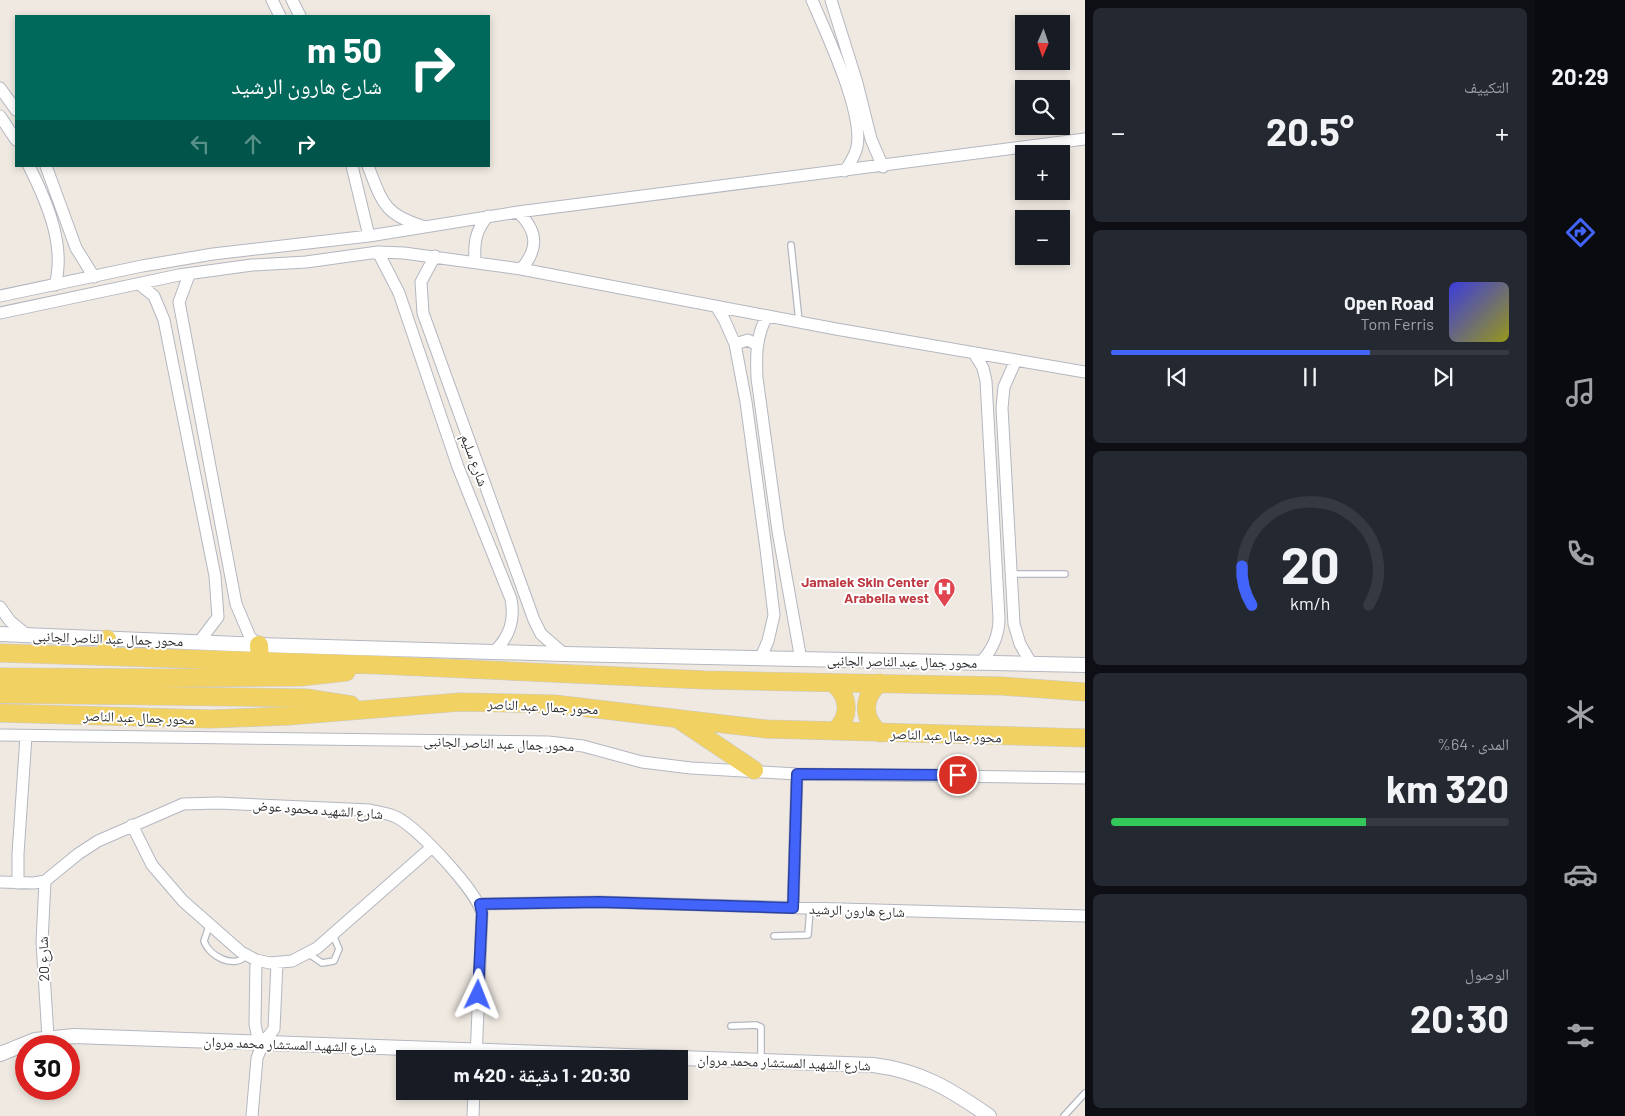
<!DOCTYPE html>
<html lang="ar">
<meta charset="utf-8">
<style>
:root{--surface:#171b24;--page:#242831;--text:#f1f3f6;--muted:#9ea1a6;--line:#363941;--accent:#4264fb}
body{margin:0;font-family:Barlow,"Noto Naskh Arabic",sans-serif;background:var(--page);color:var(--text);direction:rtl;height:100vh;display:flex;flex-direction:column;font-size:19px;white-space:nowrap}
*{box-sizing:border-box;margin:0}
p{font-size:16px;color:var(--muted)}
.icon{flex:none;width:28px;height:28px;fill:none;stroke:currentColor;stroke-width:2;stroke-linecap:round;stroke-linejoin:round}
.map{position:relative;flex:1;overflow:hidden;direction:ltr}
.panel{display:flex;flex-direction:column;gap:8px;padding:8px;background:#0d0f14;width:450px}
.panel>*{flex:none}
.banner{position:absolute;left:15px;top:15px;width:475px;height:152px;border-radius:0px;box-shadow:0 2px 8px #0003;direction:rtl;background:#00695c;color:#fff;overflow:hidden}
.needle{width:32px;rotate:182deg}
.buttons{position:absolute;left:1015px;top:15px;display:grid;gap:10px}
.buttons a{display:grid;place-items:center;width:55px;height:55px;border-radius:0px;background:var(--surface);box-shadow:0 2px 8px #0003;font-size:25px}
.speed{position:absolute;left:15px;top:1035px;display:flex;gap:10px;font-size:25px;font-weight:700;text-align:center}
.speed>*{display:grid;place-content:center;width:65px;height:65px;border-radius:50%;background:var(--surface);box-shadow:0 2px 8px #0003;line-height:1}
.speed .limit{border:8px solid #d22;background:#fff;color:#111}
.pin{position:absolute;display:grid;place-items:center;width:42px;height:42px;color:#fff;margin:-21px;border:2px solid #fff;border-radius:50%;box-shadow:0 1px 5px #0007}
.me{position:absolute;width:55px;margin:-28px;rotate:2deg;stroke-linejoin:round;filter:drop-shadow(0 0 4px #0008)}
.turn{display:flex;align-items:center;gap:18px;height:105px;padding:0 25px;font-size:22px}
.turn .icon{width:65px;height:65px;stroke-width:2.5}
.turn b{display:block;font-size:35px;line-height:42px}
.lanes{display:flex;align-items:center;height:48px;padding:0 25px;background:#0003;justify-content:center;gap:25px;direction:ltr}
.lanes .off{opacity:.35}
.big{font-size:38px;font-weight:700;line-height:1.1}
.panel .tile{flex:1;display:flex;flex-direction:column;justify-content:center;gap:8px;min-width:0;padding:0 18px;border-radius:8px;background:var(--page)}
.panel .dial{align-items:center;gap:0}
.dial svg{height:130px;overflow:visible;fill:none;stroke:var(--line);stroke-width:7;stroke-linecap:round;text-anchor:middle}
.dial text{fill:var(--text);stroke:none}
.song{display:flex;align-items:center;gap:15px}
.cover{width:60px;height:60px;border-radius:8px;background:linear-gradient(135deg,hsl(240 70% 55%),hsl(60 70% 35%))}
.played{height:5px;border-radius:2px;background:linear-gradient(90deg,var(--accent) 65%,var(--line) 65%)}
.keys{display:flex;justify-content:space-around;direction:ltr}
.heat{display:flex;justify-content:space-between;align-items:center;font-size:28px;direction:ltr}
.charge{height:8px;border-radius:4px;background:linear-gradient(90deg,#34c759 64%,var(--line) 0)}
.trip{position:absolute;left:396px;top:1050px;width:292px;height:50px;border-radius:0px;background:var(--surface);box-shadow:0 2px 8px #0003;font-weight:700;line-height:50px;text-align:center;direction:rtl}
main{display:flex;flex:1;min-height:0}
.tab-bar{display:flex;flex-direction:column;width:90px;justify-content:space-around;align-items:center;background:#090b0e;color:var(--muted)}
.tab-bar .icon{width:35px;height:35px}
.tab-bar .active{color:var(--accent)}
.tab-bar b{font-size:22px;color:var(--text)}
.map>svg:first-child{display:block}
</style>
<main>
<nav class="tab-bar">
<b>20:29</b>
<svg class="icon active" aria-label="directions" viewBox="0 0 24 24"><path d="M12 3l9 9-9 9-9-9zM9 14v-3h6M13 9l2 2-2 2"/></svg>
<svg class="icon" aria-label="music" viewBox="0 0 24 24"><path d="M9 18V5l10-2v13"/><circle cx="6" cy="18" r="3"/><circle cx="16" cy="16" r="3"/></svg>
<svg class="icon" aria-label="phone" viewBox="0 0 24 24"><path d="M5 4h4l2 5-3 2q2 4 5 5l2-3 5 2v4C11 20 4 13 5 4z"/></svg>
<svg class="icon" aria-label="climate" viewBox="0 0 24 24"><path d="M12 3v18M4 7l16 10M4 17L20 7"/></svg>
<svg class="icon" aria-label="car" viewBox="0 0 24 24"><path d="M5 17H2v-5l4-1 3-4h7l3 4 3 1v5h-3M9 17h6M6 11h13"/><circle cx="7" cy="17" r="2"/><circle cx="17" cy="17" r="2"/></svg>
<svg class="icon" aria-label="filters" viewBox="0 0 24 24"><path d="M4 7h16M4 17h16"/><circle cx="9" cy="7" r="2"/><circle cx="15" cy="17" r="2"/></svg>
</nav>
<section class="panel">
<div class="tile"><p>التكييف</p>
<div class="heat"><a>−</a><b class="big">20.5°</b><a>+</a></div>
</div>
<div class="tile">
<div class="song"><i class="cover"></i><div><b>Open Road</b><p>Tom Ferris</p></div></div>
<div class="played"></div>
<div class="keys"><svg class="icon" aria-label="previous" viewBox="0 0 24 24"><path d="M18 5L8 12l10 7zM5 5v14"/></svg><svg class="icon" aria-label="pause" viewBox="0 0 24 24"><path d="M8 5v14M16 5v14"/></svg><svg class="icon" aria-label="next" viewBox="0 0 24 24"><path d="M6 5l10 7-10 7zM19 5v14"/></svg></div>
</div>
<div class="tile dial"><svg viewBox="0 0 100 80">
<path d="M14 69A42 42 0 1 1 86 69"/>
<path d="M14 69A42 42 0 0 1 8 45" stroke="#4264fb"/>
<text x="50" y="56" font-size="32" font-weight="700">20</text>
<text x="50" y="72" font-size="11">km/h</text>
</svg></div>
<div class="tile"><p>المدى · 64%</p><b class="big">320 km</b><div class="charge"></div></div>
<div class="tile"><p>الوصول</p><b class="big">20:30</b></div>
</section>
<div class="map">
<svg width="1085" height="1116" viewBox="0 0 1085 1116">
<rect width="100%" height="100%" fill="#efe9e1"/>
<g fill="none" stroke-linecap="round" stroke-linejoin="round">
<defs>
<path id="service" d="M791 245 799 321
M1012 574H1065
M209 926 204 941C209 956 233 969 246 956
M774 936 808 935 810 909
M309 954 322 963 334 961 339 949 333 935
M731 1026 756 1025 761 1027V1061
M1064 1116 1085 1093"/>
<path id="minor" d="M272 0 280 16
M292 0 300 16
M812 0C826 33 864 112 857 147 855 156 850 163 845 171
M831 0 857 83 871 139 883 167
M0 88 16 110
M0 116 16 140
M29 166C47 202 66 246 55 285
M46 166 76 248 94 277
M352 166 369 236
M368 166C382 201 383 214 422 226
M518 212C538 231 539 249 521 269
M378 252 399 293 458 467 511 599C515 620 510 636 495 651
M435 256 421 282 423 313 534 620 541 634 564 654
M475 262C474 243 475 231 488 216
M189 275 179 302 236 604 250 637 259 645
M139 284 154 296 164 320 215 576 218 617 199 642
M0 296 142 266 213 254 369 236 518 212 1085 139
M716 306 724 319 735 344 746 402 766 549 774 615 768 641 760 659
M0 313 179 275 252 265 306 262 378 252 404 253 521 269 836 329 1085 372
M767 316C756 336 756 355 757 378L778 531 801 660
M735 344 748 340 757 345
M974 353 983 368 986 381 999 618C999 636 993 649 981 662
M1016 360 1004 387 1002 408 1014 624 1020 644 1031 663
M0 607 10 621 27 635
M0 735 548 742 583 746 642 762 691 768 797 774 1085 778
M132 825 152 865 183 901 241 952 256 960 270 963 292 961 317 948 432 847
M45 881 42 942 48 1037
M0 882 34 883 45 881 78 854 98 841 183 804 218 803 370 810C378 812 388 813 396 817 417 827 476 890 482 913L476 1059
M18 883V854L26 736
M480 904 599 902 1085 916
M793 908 797 774
M256 960 255 1024 257 1034 263 1043
M252 1116 257 1058 263 1043 274 1029 277 963
M473 1116 474 1091"/>
<path id="tertiary" d="M0 634 259 645 564 654 1085 665
M0 1054 35 1040 74 1036 873 1065C921 1071 950 1089 989 1116"/>
<path id="primary" d="M107 639V655
M259 645 260 660
M0 653 378 665 704 680 1002 686 1085 692
M0 677 167 678 300 677 346 672
M833 683C849 696 851 715 836 730
M0 694 306 698 351 705
M0 713 210 719 288 716 460 702 554 704 766 729 1085 738
M681 721 754 770
M880 733C862 719 862 697 880 683"/>
</defs>
<use href="#service" stroke="#b4b7c1" stroke-width="8"/>
<use href="#minor" stroke="#b4b7c1" stroke-width="13"/>
<use href="#tertiary" stroke="#b4b7c1" stroke-width="16"/>
<use href="#primary" stroke="#c9c9c9" stroke-width="19"/>
<use href="#service" stroke="#fff" stroke-width="5.5"/>
<use href="#minor" stroke="#fff" stroke-width="11"/>
<use href="#tertiary" stroke="#fff" stroke-width="14"/>
<use href="#primary" stroke="#f2d163" stroke-width="18"/>
</g>
<g fill="none" stroke-linecap="round" stroke-linejoin="round">
<defs>
<path id="route" d="M478 995 482 913 480 904 599 902 793 908 797 774 958 775"/>
</defs>
<use href="#route" stroke="#2b41a3" stroke-width="12"/>
<use href="#route" stroke="#4264fb" stroke-width="9"/>
</g>
<defs>
<symbol id="hospital-pin" viewBox="-11 -11 22 30"><path d="M0 17L-7.5 6A9.5 9.5 0 1 1 7.5 6Z" fill="#e0444e" stroke="#fff"/><path d="M-5-5h3v3.5h4V-5h3V5h-3V1.5h-4V5h-3Z" fill="#fff"/></symbol>
</defs>
<g fill-rule="evenodd">
<use href="#hospital-pin" x="932" y="576" width="25" height="34"/>
</g>
<g text-anchor="middle" dominant-baseline="central" stroke-width="4" stroke-linejoin="round" paint-order="stroke">
<g font-size="14" fill="#2e2e2e" stroke="#fff">
<text transform="translate(475 460) rotate(70)">شارع سليم</text>
<text transform="translate(108 638) rotate(2)">محور جمال عبد الناصر الجانبى</text>
<text transform="translate(902 661) rotate(1)">محور جمال عبد الناصر الجانبى</text>
<text transform="translate(543 706) rotate(3)">محور جمال عبد الناصر</text>
<text transform="translate(139 717) rotate(2)">محور جمال عبد الناصر</text>
<text transform="translate(946 735) rotate(2)">محور جمال عبد الناصر</text>
<text transform="translate(499 743) rotate(2)">محور جمال عبد الناصر الجانبى</text>
<text transform="translate(318 809) rotate(4)">شارع الشهيد محمود عوض</text>
<text transform="translate(857 910) rotate(2)">شارع هارون الرشيد</text>
<text transform="translate(43 959) rotate(-92)">شارع 20</text>
<text transform="translate(290 1044) rotate(2)">شارع الشهيد المستشار محمد مروان</text>
<text transform="translate(784 1062) rotate(2)">شارع الشهيد المستشار محمد مروان</text>
</g>
<g font-size="14" font-weight="bold" fill="#be3a42" stroke="#fff" text-anchor="end">
<text x="929" y="581">Jamalek Skin Center<tspan x="929" dy="16">Arabella west</tspan></text>
</g>
</g>
</svg>
<div class="buttons">
<a><svg class="needle" viewBox="-14 -14 28 28"><path d="M0-13l5 13h-10z" fill="#e53935"/><path d="M0 13l5-13h-10z" fill="#9ea1a6"/></svg></a>
<a><svg class="icon" aria-label="search" viewBox="0 0 24 24"><circle cx="10" cy="10" r="6"/><path d="M15 15l6 6"/></svg></a>
<a>+</a>
<a>−</a>
</div>
<div class="speed"><div class="limit">30</div></div>
<div class="pin" style="left:958px;top:775px;background:#d93025"><svg class="icon" aria-label="arrive" viewBox="0 0 24 24"><path d="M6 21V4h12l-3 4 3 4H6"/></svg></div>
<svg class="me" style="left:478px;top:995px" viewBox="-20 -20 40 40"><path d="M0-17L14 15 0 8-14 15z" fill="#4264fb" stroke="#fff" stroke-width="4"/></svg>
<div class="trip">20:30 · 1 دقيقة · 420 m</div>
<div class="banner">
<div class="turn"><svg class="icon" aria-label="right" viewBox="0 0 24 24"><path d="M7 20v-9h11M14 6l5 5-5 5"/></svg><div><b>50 m</b>شارع هارون الرشيد</div></div>
<div class="lanes"><svg class="icon off" aria-label="left" viewBox="0 0 24 24"><path d="M17 20v-9H6M10 6l-5 5 5 5"/></svg><svg class="icon off" aria-label="ahead" viewBox="0 0 24 24"><path d="M12 20V5M6 11l6-6 6 6"/></svg><svg class="icon" aria-label="right" viewBox="0 0 24 24"><path d="M7 20v-9h11M14 6l5 5-5 5"/></svg></div>
</div>
</div>
</main>
